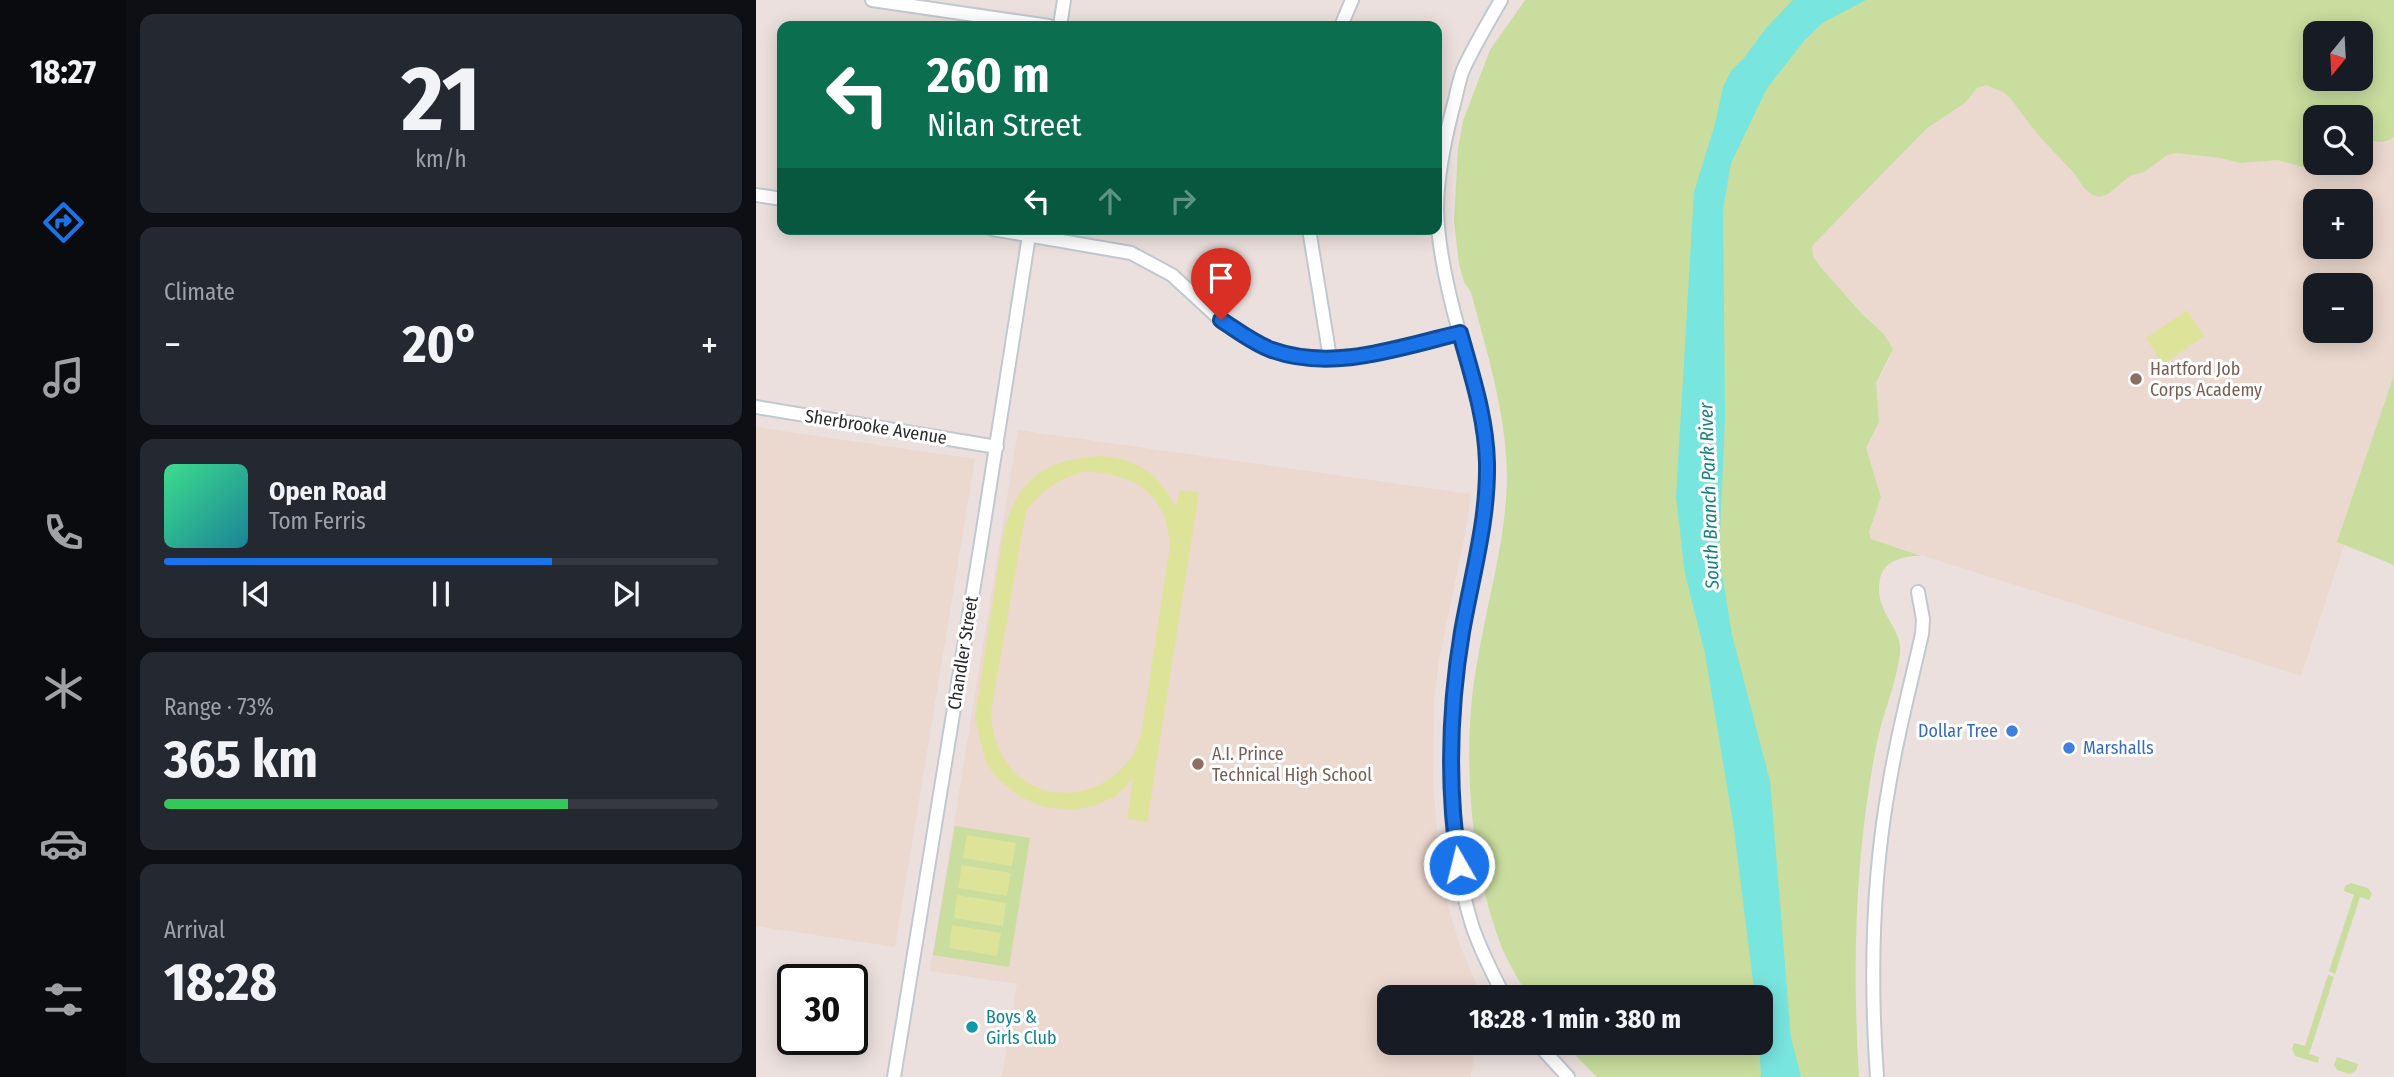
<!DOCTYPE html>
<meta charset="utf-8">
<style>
:root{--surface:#171b24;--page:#242831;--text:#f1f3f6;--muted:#9ea1a6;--line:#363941;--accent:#1a73e8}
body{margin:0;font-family:"Fira Sans Condensed",sans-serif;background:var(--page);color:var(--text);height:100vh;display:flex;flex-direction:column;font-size:26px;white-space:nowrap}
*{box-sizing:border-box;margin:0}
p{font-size:23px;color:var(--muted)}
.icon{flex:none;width:38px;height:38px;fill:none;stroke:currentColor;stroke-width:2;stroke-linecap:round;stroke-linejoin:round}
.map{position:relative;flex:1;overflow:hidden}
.details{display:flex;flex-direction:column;gap:14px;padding:14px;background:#0d0f14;width:630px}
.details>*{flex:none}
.guide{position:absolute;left:21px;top:21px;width:665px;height:214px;border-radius:14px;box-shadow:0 4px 18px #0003;background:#0b6e4f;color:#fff;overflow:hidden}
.needle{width:46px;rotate:198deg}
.buttons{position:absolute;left:1547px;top:21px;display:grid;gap:14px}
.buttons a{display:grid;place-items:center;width:70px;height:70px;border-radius:14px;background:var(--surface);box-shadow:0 4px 18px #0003;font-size:35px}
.speed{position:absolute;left:21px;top:964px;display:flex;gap:14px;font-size:35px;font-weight:700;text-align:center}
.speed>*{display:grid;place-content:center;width:91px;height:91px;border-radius:50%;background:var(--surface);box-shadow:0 4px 18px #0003;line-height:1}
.speed .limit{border:4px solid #111;border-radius:10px;background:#fff;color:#111}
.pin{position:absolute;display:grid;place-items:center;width:60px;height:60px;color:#fff;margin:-72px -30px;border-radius:50% 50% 50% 0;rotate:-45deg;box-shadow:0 0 7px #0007}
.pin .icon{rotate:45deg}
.me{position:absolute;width:77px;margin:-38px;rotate:352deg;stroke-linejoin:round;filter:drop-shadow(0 0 5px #0008)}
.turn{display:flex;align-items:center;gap:24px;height:147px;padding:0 35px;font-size:32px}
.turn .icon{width:91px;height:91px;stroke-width:2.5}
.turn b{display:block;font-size:49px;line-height:60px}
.lanes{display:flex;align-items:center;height:66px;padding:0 35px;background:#0003;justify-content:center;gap:35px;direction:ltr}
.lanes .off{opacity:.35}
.big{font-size:52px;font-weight:700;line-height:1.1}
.details .tile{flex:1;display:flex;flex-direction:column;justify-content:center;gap:10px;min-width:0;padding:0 24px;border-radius:14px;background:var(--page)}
.details .dial{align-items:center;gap:0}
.dial b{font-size:91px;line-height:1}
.song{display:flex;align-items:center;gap:21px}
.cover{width:84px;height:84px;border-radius:10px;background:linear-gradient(135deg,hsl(150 70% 55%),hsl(190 70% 35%))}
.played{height:7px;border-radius:4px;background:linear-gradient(90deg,var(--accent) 70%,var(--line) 70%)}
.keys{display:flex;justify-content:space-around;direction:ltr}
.heat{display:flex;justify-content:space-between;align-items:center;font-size:38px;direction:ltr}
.charge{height:10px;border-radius:5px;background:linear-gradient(90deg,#34c759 73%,var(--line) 0)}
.trip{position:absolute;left:621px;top:985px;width:396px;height:70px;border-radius:14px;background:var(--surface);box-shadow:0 4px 18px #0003;font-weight:700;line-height:70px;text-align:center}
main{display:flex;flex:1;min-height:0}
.dock{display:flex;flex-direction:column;width:126px;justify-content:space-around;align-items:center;background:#090b0e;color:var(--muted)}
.dock .icon{width:49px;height:49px}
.dock .active{color:var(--accent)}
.dock b{font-size:32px;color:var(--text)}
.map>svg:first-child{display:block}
</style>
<main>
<nav class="dock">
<b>18:27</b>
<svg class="icon active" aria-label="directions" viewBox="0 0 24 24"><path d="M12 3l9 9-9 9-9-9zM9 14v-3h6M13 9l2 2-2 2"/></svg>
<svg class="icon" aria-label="music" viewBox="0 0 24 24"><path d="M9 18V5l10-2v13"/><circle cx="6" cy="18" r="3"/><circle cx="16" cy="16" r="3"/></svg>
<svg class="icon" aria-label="phone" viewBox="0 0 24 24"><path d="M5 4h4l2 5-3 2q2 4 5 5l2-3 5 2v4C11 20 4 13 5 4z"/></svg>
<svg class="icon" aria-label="climate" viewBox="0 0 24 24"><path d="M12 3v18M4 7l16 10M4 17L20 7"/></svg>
<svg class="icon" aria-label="car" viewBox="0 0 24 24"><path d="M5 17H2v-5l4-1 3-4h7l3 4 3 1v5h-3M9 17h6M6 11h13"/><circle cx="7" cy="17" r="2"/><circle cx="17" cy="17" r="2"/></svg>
<svg class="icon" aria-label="filters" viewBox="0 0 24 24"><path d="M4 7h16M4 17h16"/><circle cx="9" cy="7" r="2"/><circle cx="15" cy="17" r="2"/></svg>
</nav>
<section class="details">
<div class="tile dial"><b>21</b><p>km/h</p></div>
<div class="tile"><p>Climate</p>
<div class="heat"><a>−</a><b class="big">20°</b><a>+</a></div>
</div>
<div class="tile">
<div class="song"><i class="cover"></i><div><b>Open Road</b><p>Tom Ferris</p></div></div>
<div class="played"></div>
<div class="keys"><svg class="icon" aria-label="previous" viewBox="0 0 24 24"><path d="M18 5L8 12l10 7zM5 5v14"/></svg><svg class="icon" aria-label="pause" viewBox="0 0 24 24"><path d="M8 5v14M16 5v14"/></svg><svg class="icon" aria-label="next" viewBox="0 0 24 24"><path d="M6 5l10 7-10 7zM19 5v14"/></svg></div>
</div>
<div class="tile"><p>Range · 73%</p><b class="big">365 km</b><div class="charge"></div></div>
<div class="tile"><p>Arrival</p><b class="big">18:28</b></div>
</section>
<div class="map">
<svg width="1638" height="1077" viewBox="0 0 1638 1077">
<rect width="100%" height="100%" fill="#ebe0dd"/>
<path fill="#ebd8ce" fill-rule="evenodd" d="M1230 85 1247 92 1254 98 1283 136 1318 173 1328 188 1352 194 1374 176 1388 172 1411 155 1420 153 1464 158 1485 163 1522 160 1567 173 1575 171 1579 163H1605V137L1621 142 1631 143 1638 137V394L1545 676 1115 539 1113 532 1125 497 1110 448 1123 422 1120 384 1134 358 1127 333 1106 314 1062 264 1057 256 1056 246 1170 129 1209 103 1221 88ZM1559 201H1605V247H1559ZM1559 285H1605V331H1559Z
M0 427 219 459 139 947 0 926Z
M262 430 714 494 712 519 683 660 678 701 677 785 683 851 690 899 704 946 726 997 634 998V1043H720L715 1077H246L261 984 174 971Z"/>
<path fill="#c8dd9e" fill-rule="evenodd" d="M769 0H1638V137C1627 146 1618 141 1605 137V117H1559V163H1579L1575 171 1567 173 1522 160 1485 163 1464 158 1420 153 1411 155 1388 172 1374 176 1352 194 1343 197 1335 194 1328 188 1318 173 1283 136 1254 98 1247 92 1230 85 1221 88 1209 103 1170 129 1056 246 1057 256 1062 264 1106 314 1127 333 1137 349 1120 383 1123 422 1110 448 1125 497 1113 532 1115 539 1166 556C1150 555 1127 560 1124 579 1117 613 1147 626 1144 654 1140 684 1127 713 1121 742 1099 852 1096 966 1103 1077H841L807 1043H1004V998L773 997C760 976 747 955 740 931 713 852 706 745 721 663 731 602 750 541 751 479 751 415 731 353 715 292L708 282 703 264 698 221 702 149 707 121 734 50ZM1559 33H1605V79H1559Z
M1638 375V565L1581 542Z
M199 826 274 838 253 967 177 955Z
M1595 883 1612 888 1616 894 1613 900 1604 897 1579 974 1573 971 1598 895 1588 891 1589 886Z
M1572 975 1578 977 1553 1054 1563 1057 1562 1063 1539 1056 1536 1049 1538 1043 1549 1046Z
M1581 1057 1602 1064 1600 1071 1594 1074 1581 1070 1578 1065Z"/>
<path fill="#dde49a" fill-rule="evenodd" d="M1431 310 1448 336 1407 364 1390 338Z
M346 456C385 460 402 475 420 507L424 490 443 493 391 822 371 819 377 778 360 796 338 806 315 810 288 807 263 796 242 779 230 763 219 718 247 535C261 478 289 459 346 456ZM329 471C379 475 409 491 414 545L385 735C366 800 277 816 245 753 238 740 236 727 235 712L270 511C288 488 301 480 329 471Z
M211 835 260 843 256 866 207 858Z
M206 865 255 873 251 896 202 888Z
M201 895 250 903 247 926 198 918Z
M196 925 245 933 241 956 193 948Z"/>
<path fill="#78e5de" d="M1037 0H1110L1068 22 1060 29 1048 41 1011 88 975 163 967 209 969 417 963 556 976 635 1014 781 1035 1038 1045 1077H1005L1003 1043H1004V998L999 997 978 829 949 654 929 574 920 497 938 192 959 124 967 87 975 71 988 58 1010 28Z"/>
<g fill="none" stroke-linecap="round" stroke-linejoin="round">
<defs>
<path id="street" d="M116 0 293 26
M745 0C732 23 718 46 707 70 702 83 700 98 696 111 688 143 681 177 681 210 682 251 693 296 704 335 716 380 731 422 731 469 731 525 716 577 706 631 690 728 687 831 716 925 724 950 737 974 749 998
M304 26 308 0
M585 26 596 0
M0 195 26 199
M236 229 375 253 416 275 465 320 500 343 520 351 551 357 595 358 703 333
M553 229 574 358
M0 407 241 447
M781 1043 812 1077
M138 1077 226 536 274 229
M1121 1077C1114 979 1116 877 1134 780 1142 731 1155 683 1166 634L1167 619 1162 592"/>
</defs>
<use href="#street" stroke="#c1c8cf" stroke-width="16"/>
<use href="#street" stroke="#fff" stroke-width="12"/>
</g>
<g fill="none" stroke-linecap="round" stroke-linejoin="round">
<defs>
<path id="route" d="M465 320C482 331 497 343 516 350 577 372 644 347 704 333 716 376 730 418 731 463 732 521 716 575 706 632 693 710 691 787 703 865"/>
</defs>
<use href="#route" stroke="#114b97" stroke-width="18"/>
<use href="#route" stroke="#1a73e8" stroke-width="12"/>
</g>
<g fill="#8d6e63" stroke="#fff" stroke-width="2.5">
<circle cx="1380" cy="379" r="7"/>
<circle cx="442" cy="764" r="7"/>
</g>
<g fill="#3f7fe0" stroke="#fff" stroke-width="2.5">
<circle cx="1256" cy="731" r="7"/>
<circle cx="1313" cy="748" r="7"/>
</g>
<circle fill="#0f9aa8" stroke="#fff" stroke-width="2.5" cx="216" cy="1027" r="7"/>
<g text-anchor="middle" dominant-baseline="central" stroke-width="6" stroke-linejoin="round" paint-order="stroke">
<g font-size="18" fill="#785e54" stroke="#fff" text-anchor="start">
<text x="1394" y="369">Hartford Job<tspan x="1394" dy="21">Corps Academy</tspan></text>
<text x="456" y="754">A.I. Prince<tspan x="456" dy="21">Technical High School</tspan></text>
</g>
<g font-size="18" fill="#2a2a2a" stroke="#fff">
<text transform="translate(120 427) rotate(9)">Sherbrooke Avenue</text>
<text transform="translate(207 653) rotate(-81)">Chandler Street</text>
</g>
<g font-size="18" fill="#366cbe" stroke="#fff" text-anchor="end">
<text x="1242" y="731">Dollar Tree</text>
<text x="1327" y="748" text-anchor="start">Marshalls</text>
</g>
<g font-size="18" fill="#0d838f" stroke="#fff" text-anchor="start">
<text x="230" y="1017">Boys &amp;<tspan x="230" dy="21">Girls Club</tspan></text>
</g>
<g font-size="19" font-style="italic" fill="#178283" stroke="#fff">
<text transform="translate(953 496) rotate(-92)">South Branch Park River</text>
</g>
</g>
</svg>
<div class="buttons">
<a><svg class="needle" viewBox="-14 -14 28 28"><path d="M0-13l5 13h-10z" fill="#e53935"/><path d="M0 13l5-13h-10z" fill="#9ea1a6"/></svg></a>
<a><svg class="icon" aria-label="search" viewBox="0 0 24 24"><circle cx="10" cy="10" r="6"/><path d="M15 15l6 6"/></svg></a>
<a>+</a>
<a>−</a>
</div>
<div class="speed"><div class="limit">30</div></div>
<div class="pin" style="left:465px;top:320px;background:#d93025"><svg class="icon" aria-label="arrive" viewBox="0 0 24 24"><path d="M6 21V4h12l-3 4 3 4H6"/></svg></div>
<svg class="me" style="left:703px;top:865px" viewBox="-20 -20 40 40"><circle r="17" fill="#1a73e8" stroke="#fff" stroke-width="3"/><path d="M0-11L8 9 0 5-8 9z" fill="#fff"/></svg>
<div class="trip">18:28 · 1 min · 380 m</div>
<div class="guide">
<div class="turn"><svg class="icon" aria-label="left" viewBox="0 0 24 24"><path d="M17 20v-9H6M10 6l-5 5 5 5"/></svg><div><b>260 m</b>Nilan Street</div></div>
<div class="lanes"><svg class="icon" aria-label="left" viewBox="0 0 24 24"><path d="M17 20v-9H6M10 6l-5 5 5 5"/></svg><svg class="icon off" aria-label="ahead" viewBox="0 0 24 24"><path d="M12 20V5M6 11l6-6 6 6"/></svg><svg class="icon off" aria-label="right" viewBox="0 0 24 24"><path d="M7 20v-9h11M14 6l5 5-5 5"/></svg></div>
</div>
</div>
</main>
